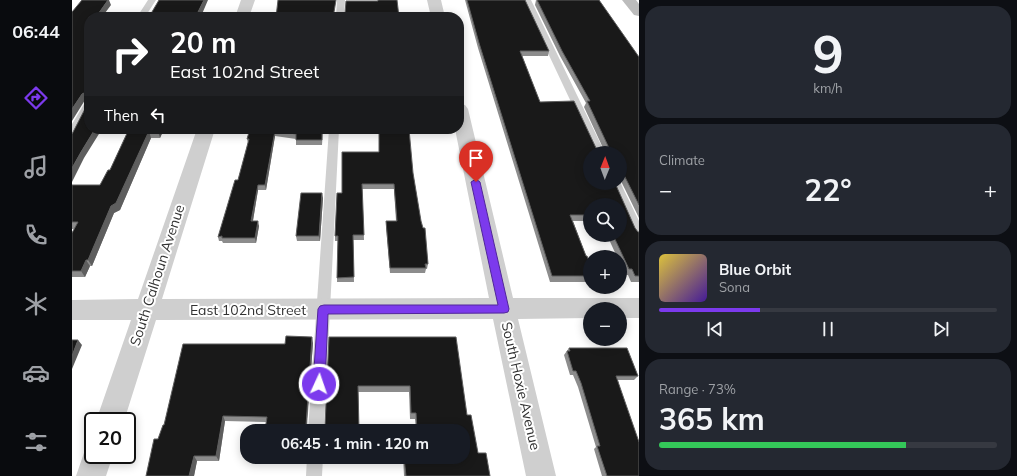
<!DOCTYPE html>
<meta charset="utf-8">
<style>
:root{--surface:#171b24;--page:#242831;--text:#f1f3f6;--muted:#9ea1a6;--line:#363941;--accent:#7c3aed}
body{margin:0;font-family:Mulish,sans-serif;background:var(--page);color:var(--text);height:100vh;display:flex;flex-direction:column;font-size:15px;white-space:nowrap}
*{box-sizing:border-box;margin:0}
p{font-size:13px;color:var(--muted)}
.icon{flex:none;width:22px;height:22px;fill:none;stroke:currentColor;stroke-width:2;stroke-linecap:round;stroke-linejoin:round}
.map{position:relative;flex:1;overflow:hidden}
.sheet{display:flex;flex-direction:column;gap:6px;padding:6px;background:#0d0f14;width:378px}
.sheet>*{flex:none}
.top-card{position:absolute;left:12px;top:12px;width:380px;height:122px;border-radius:16px;box-shadow:0 2px 10px #0003;background:#202124;color:#fff;overflow:hidden}
.needle{width:26px;rotate:1deg}
.fabs{position:absolute;left:511px;top:146px;display:grid;gap:8px}
.fabs a{display:grid;place-items:center;width:44px;height:44px;border-radius:50%;background:var(--surface);box-shadow:0 2px 10px #0003;font-size:20px}
.speed{position:absolute;left:12px;top:412px;display:flex;gap:8px;font-size:20px;font-weight:700;text-align:center}
.speed>*{display:grid;place-content:center;width:52px;height:52px;border-radius:50%;background:var(--surface);box-shadow:0 2px 10px #0003;line-height:1}
.speed .limit{border:2px solid #111;border-radius:6px;background:#fff;color:#111}
.pin{position:absolute;display:grid;place-items:center;width:34px;height:34px;color:#fff;margin:-41px -17px;border-radius:50% 50% 50% 0;rotate:-45deg;box-shadow:0 0 4px #0007}
.pin .icon{rotate:45deg}
.me{position:absolute;width:44px;margin:-22px;rotate:3deg;stroke-linejoin:round;filter:drop-shadow(0 0 3px #0008)}
.turn{display:flex;align-items:center;gap:14px;height:84px;padding:0 20px;font-size:18px}
.turn .icon{width:52px;height:52px;stroke-width:2.5}
.turn b{display:block;font-size:28px;line-height:34px}
.then{display:flex;align-items:center;height:38px;padding:0 20px;background:#0003;gap:8px;font-size:15px}
.big{font-size:30px;font-weight:700;line-height:1.1}
.sheet .widget{flex:1;display:flex;flex-direction:column;justify-content:center;gap:6px;min-width:0;padding:0 14px;border-radius:16px;background:var(--page)}
.sheet .dial{align-items:center;gap:0}
.dial b{font-size:52px;line-height:1}
.song{display:flex;align-items:center;gap:12px}
.cover{width:48px;height:48px;border-radius:6px;background:linear-gradient(135deg,hsl(50 70% 55%),hsl(260 70% 35%))}
.played{height:4px;border-radius:2px;background:linear-gradient(90deg,var(--accent) 30%,var(--line) 30%)}
.keys{display:flex;justify-content:space-around;direction:ltr}
.heat{display:flex;justify-content:space-between;align-items:center;font-size:22px;direction:ltr}
.charge{height:6px;border-radius:3px;background:linear-gradient(90deg,#34c759 73%,var(--line) 0)}
.trip{position:absolute;left:168px;top:424px;width:230px;height:40px;border-radius:16px;background:var(--surface);box-shadow:0 2px 10px #0003;font-weight:700;line-height:40px;text-align:center}
main{display:flex;flex:1;min-height:0}
.tab-bar{display:flex;flex-direction:column;width:72px;justify-content:space-around;align-items:center;background:#090b0e;color:var(--muted)}
.tab-bar .icon{width:28px;height:28px}
.tab-bar .on{color:var(--accent)}
.tab-bar b{font-size:18px;color:var(--text)}
.map>svg:first-child{display:block}
</style>
<main>
<nav class="tab-bar">
<b>06:44</b>
<svg class="icon on" aria-label="directions" viewBox="0 0 24 24"><path d="M12 3l9 9-9 9-9-9zM9 14v-3h6M13 9l2 2-2 2"/></svg>
<svg class="icon" aria-label="music" viewBox="0 0 24 24"><path d="M9 18V5l10-2v13"/><circle cx="6" cy="18" r="3"/><circle cx="16" cy="16" r="3"/></svg>
<svg class="icon" aria-label="phone" viewBox="0 0 24 24"><path d="M5 4h4l2 5-3 2q2 4 5 5l2-3 5 2v4C11 20 4 13 5 4z"/></svg>
<svg class="icon" aria-label="climate" viewBox="0 0 24 24"><path d="M12 3v18M4 7l16 10M4 17L20 7"/></svg>
<svg class="icon" aria-label="car" viewBox="0 0 24 24"><path d="M5 17H2v-5l4-1 3-4h7l3 4 3 1v5h-3M9 17h6M6 11h13"/><circle cx="7" cy="17" r="2"/><circle cx="17" cy="17" r="2"/></svg>
<svg class="icon" aria-label="filters" viewBox="0 0 24 24"><path d="M4 7h16M4 17h16"/><circle cx="9" cy="7" r="2"/><circle cx="15" cy="17" r="2"/></svg>
</nav>
<div class="map">
<svg width="567" height="476" viewBox="0 0 567 476">
<rect width="100%" height="100%" fill="#fff"/>
<g fill="none" stroke-linecap="round" stroke-linejoin="round">
<path fill="#cfcfcf" fill-rule="evenodd" d="M76 0H84L73 17H65Z
M265 0H273L272 17H264Z
M451 0H459L533 153H523Z
M17 100V111L3 134 0 135V124L14 101Z
M257 129H267L252 431H236Z
M548 182 567 221V237L563 236 561 233 538 183Z
M235 457H251L250 476H234Z"/>
<path fill="#cfcfcf" fill-rule="evenodd" d="M169 0H183L177 17H163Z
M355 0H369L373 17H359Z
M387 104 393 105 396 109 441 298H567V318H548V309H518V318L446 319 484 476H454L421 319 84 320 52 421H24L59 320H0V300L66 299 125 129H143L90 299 417 298 383 129H387Z
M21 442V455H41L34 476H4L15 444Z"/>
<path fill="#bcbcbc" fill-rule="evenodd" d="M550 0H564L567 4V16L562 15Z"/>
</g>
<path fill="#8c8c8c" d="M393 0H453L477 51 476 56H450L468 102 524 148H531L512 107 514 103 488 56 463 5 464 0 567 57V218L549 181H548V153H518L563 228 566 232H567V282H559L556 275H553L548 263V257H545L535 235H548V205H518V221H501L514 256 518 264V282H478L406 48Z
M57 129H92L88 138H79L48 210 42 213 20 266H18L13 277H0V233L2 229H0V185H28L38 170Z
M178 129H251L250 145H224V139L203 136 194 190H186L181 221 187 226 184 243H151L150 241H147L146 237 166 180 176 143 175 139Z
M307 152 341 173 356 264 355 269H354L353 273H318L314 226V221H324L322 189H290L292 240H281L282 282H265L266 241H263V236L270 193Z
M251 198 248 241H225L224 236Z
M257 337 395 415 406 453 418 476H332L331 457H391V431H344L343 419H338L337 392H286L287 431H193L194 422 153 421 147 461H125L122 476H74L86 439 92 425 213 344 241 343 235 427H251L253 426Z
M497 348 566 376 562 380H546L567 476H530L522 449 524 447 506 387 501 375H498L492 355Z
M190 457H230V462H192Z"/>
<path fill="#5e5e5e" d="M36 0H37L39 5 30 17H24Z
M132 0H136L130 14V17H127L126 12Z
M14 92 17 99 13 100 0 121V109L10 94Z
M23 129H30L12 158 0 182V168L9 152Z
M87 129H92L88 138 86 131Z
M77 131 79 138 48 210 42 213 20 266 16 260 39 206Z
M203 131V136L194 190 193 185Z
M186 185V190L180 226 179 221Z
M250 193 251 198 248 241 247 236Z
M186 221 187 226 184 243 183 238Z
M14 260 18 266 13 277 9 271Z
M240 337 241 343 234 431V426Z
M6 340 10 345 0 369V356Z
M151 416 153 421 147 461 144 456Z
M122 456 125 461 122 476H117Z"/>
<path fill="#191919" stroke="#5e5e5e" d="M10 0H36L24 17H17V129H23L9 152 0 168V134L15 105 16 93 14 92 10 94 0 109V12Z
M87 0H132L126 12H129L128 17H77Z
M206 0H264L262 12 264 14H272L273 13 274 1H306V0H325L327 17H204Z
M395 0H453L477 51H448L468 102 502 101 524 148H537L515 101H518L490 51 465 0H527L567 57V205L552 175 548 176V153H518V183H543L563 228 566 232H567V276H563L560 269H557L541 235H548V205H518V215H498L514 256H515L518 264V276H480L407 43Z
M57 129H87L86 131H77L44 203 39 206 16 260H14L9 271H0V233L6 222H0V185H28L36 170H38Z
M178 129H250V140H224V134L203 131 193 185H186L179 221H186L183 238H150V236L146 237 163 180H166L177 139H175Z
M307 129H337L341 173 349 221 351 228H353L356 264H353L354 268H318L314 221H325L322 184H290L292 235H281L282 277 265 278 266 236H263L265 193H270V152H307Z
M229 193H250L247 236H224Z
M214 336 240 337 234 426 235 427H251L253 426 257 337H384L395 415H399L406 453H414L418 476H334L332 457H391V431H345L344 413H339L338 386H286L287 431H193L195 417 151 416 144 456H122L117 476H74L82 439H86L91 425H92L111 344H213Z
M0 340H6L0 356Z
M497 348H555L566 376H544L567 442V476H535L525 446H528L509 383 504 371H501L495 351H498Z"/>
<path fill="#7c3aed" stroke="#51269a" d="M404 179 408 182 437 309 436 312 432 313 256 314 253 384 251 388 247 390 243 388 241 384 246 309 248 306 252 305H426L399 182Z"/>
<g text-anchor="middle" dominant-baseline="central" stroke-width="4" stroke-linejoin="round" paint-order="stroke">
<g font-size="14" fill="#323232" stroke="#fff">
<text transform="translate(85 275) rotate(-72)">South Calhoun Avenue</text>
<text x="176" y="310">East 102nd Street</text>
<text transform="translate(449 386) rotate(77)">South Hoxie Avenue</text>
</g>
</g>
</svg>
<div class="fabs">
<a><svg class="needle" viewBox="-14 -14 28 28"><path d="M0-13l5 13h-10z" fill="#e53935"/><path d="M0 13l5-13h-10z" fill="#9ea1a6"/></svg></a>
<a><svg class="icon" aria-label="search" viewBox="0 0 24 24"><circle cx="10" cy="10" r="6"/><path d="M15 15l6 6"/></svg></a>
<a>+</a>
<a>−</a>
</div>
<div class="speed"><div class="limit">20</div></div>
<div class="pin" style="left:404px;top:182px;background:#d93025"><svg class="icon" aria-label="arrive" viewBox="0 0 24 24"><path d="M6 21V4h12l-3 4 3 4H6"/></svg></div>
<svg class="me" style="left:247px;top:384px" viewBox="-20 -20 40 40"><circle r="17" fill="#7c3aed" stroke="#fff" stroke-width="3"/><path d="M0-11L8 9 0 5-8 9z" fill="#fff"/></svg>
<div class="trip">06:45 · 1 min · 120 m</div>
<div class="top-card">
<div class="turn"><svg class="icon" aria-label="right" viewBox="0 0 24 24"><path d="M7 20v-9h11M14 6l5 5-5 5"/></svg><div><b>20 m</b>East 102nd Street</div></div>
<div class="then">Then<svg class="icon" aria-label="left" viewBox="0 0 24 24"><path d="M17 20v-9H6M10 6l-5 5 5 5"/></svg></div>
</div>
</div>
<section class="sheet">
<div class="widget dial"><b>9</b><p>km/h</p></div>
<div class="widget"><p>Climate</p>
<div class="heat"><a>−</a><b class="big">22°</b><a>+</a></div>
</div>
<div class="widget">
<div class="song"><i class="cover"></i><div><b>Blue Orbit</b><p>Sona</p></div></div>
<div class="played"></div>
<div class="keys"><svg class="icon" aria-label="previous" viewBox="0 0 24 24"><path d="M18 5L8 12l10 7zM5 5v14"/></svg><svg class="icon" aria-label="pause" viewBox="0 0 24 24"><path d="M8 5v14M16 5v14"/></svg><svg class="icon" aria-label="next" viewBox="0 0 24 24"><path d="M6 5l10 7-10 7zM19 5v14"/></svg></div>
</div>
<div class="widget"><p>Range · 73%</p><b class="big">365 km</b><div class="charge"></div></div>
</section>
</main>
